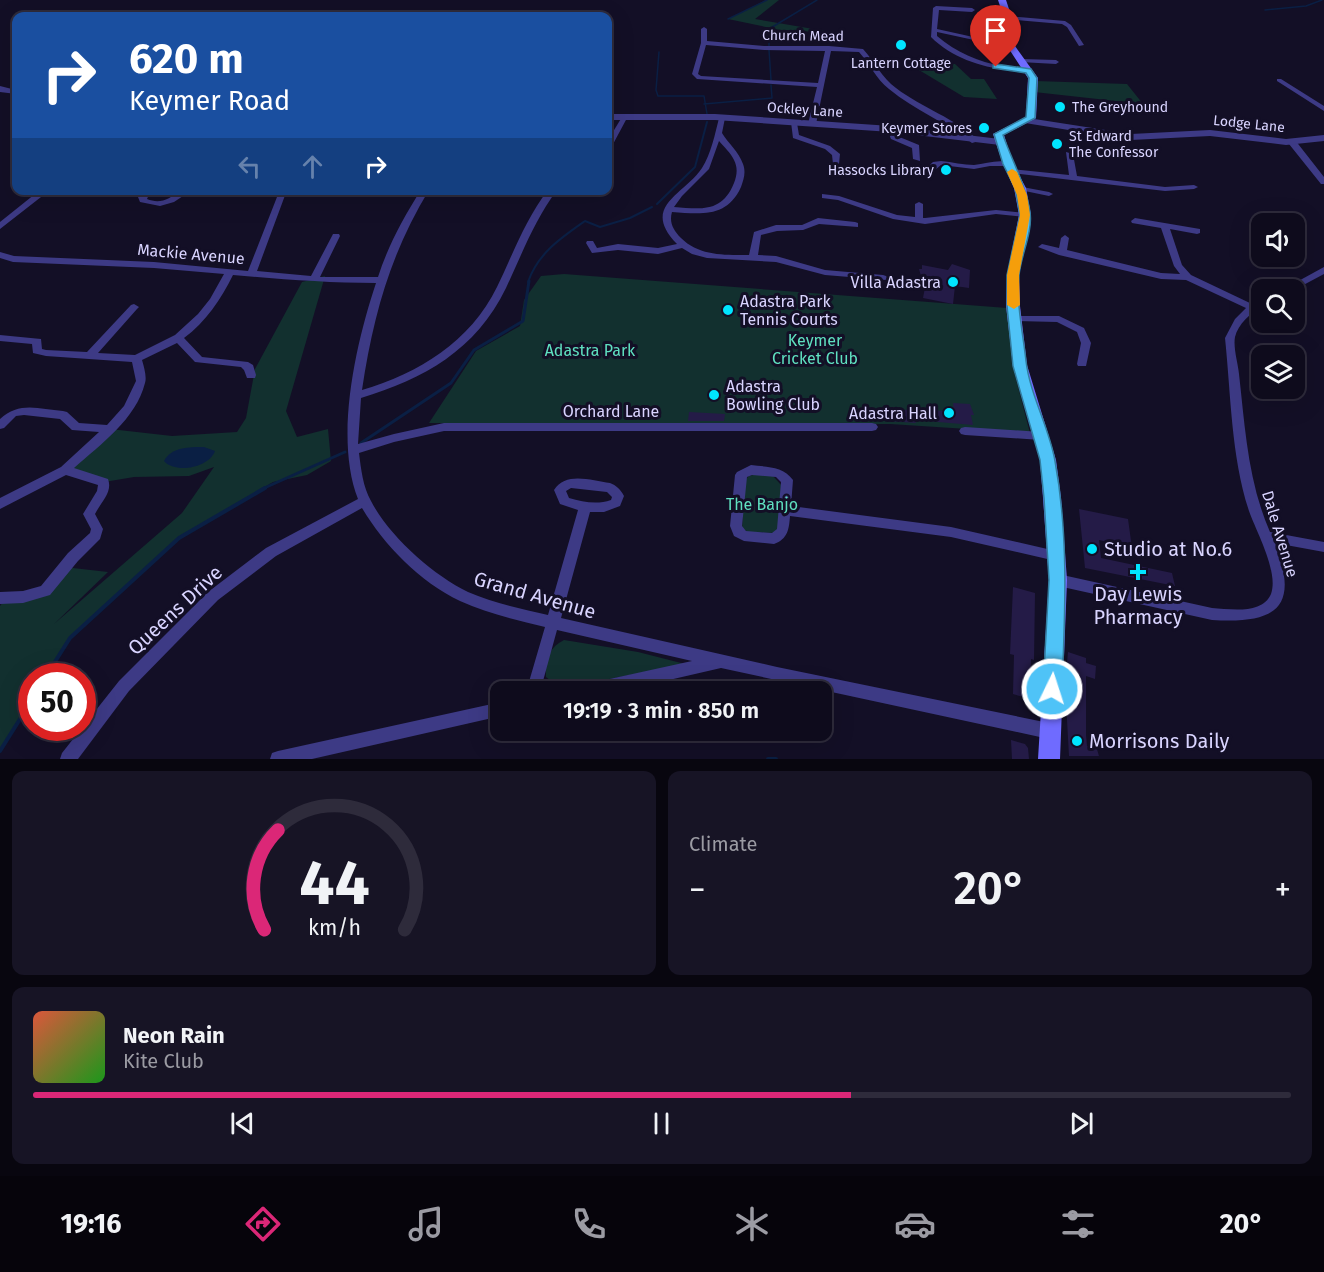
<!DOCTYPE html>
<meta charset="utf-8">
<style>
:root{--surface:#0e0b1c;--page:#171425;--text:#f1f3f6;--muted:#9b9ba3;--line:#2e2b3b;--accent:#db2777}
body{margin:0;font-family:"Fira Sans",sans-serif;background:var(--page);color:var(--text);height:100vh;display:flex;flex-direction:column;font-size:22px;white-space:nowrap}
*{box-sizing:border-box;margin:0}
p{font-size:20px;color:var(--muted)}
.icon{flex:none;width:33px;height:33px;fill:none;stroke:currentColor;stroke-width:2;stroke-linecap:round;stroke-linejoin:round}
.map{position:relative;height:759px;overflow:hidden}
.drawer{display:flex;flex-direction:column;gap:12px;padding:12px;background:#08060f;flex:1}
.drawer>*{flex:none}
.top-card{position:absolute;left:12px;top:12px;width:600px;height:183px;border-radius:12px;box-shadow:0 6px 24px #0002,0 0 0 2px var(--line);background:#1a4fa0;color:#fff;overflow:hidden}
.tools{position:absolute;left:1251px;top:213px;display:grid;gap:12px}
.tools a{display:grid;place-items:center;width:54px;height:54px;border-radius:12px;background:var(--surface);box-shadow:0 6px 24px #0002,0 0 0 2px var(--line);font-size:30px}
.speed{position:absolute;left:18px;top:663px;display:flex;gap:12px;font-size:30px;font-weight:700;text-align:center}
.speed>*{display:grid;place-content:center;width:78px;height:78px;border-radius:50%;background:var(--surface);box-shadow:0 6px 24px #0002,0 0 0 2px var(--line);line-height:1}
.speed .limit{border:9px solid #d22;background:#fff;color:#111}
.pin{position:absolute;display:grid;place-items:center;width:51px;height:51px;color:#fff;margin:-62px -26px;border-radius:50% 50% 50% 0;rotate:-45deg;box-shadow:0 0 6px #0007}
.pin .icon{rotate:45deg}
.me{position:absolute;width:66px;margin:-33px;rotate:4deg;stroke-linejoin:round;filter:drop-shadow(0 0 4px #0008)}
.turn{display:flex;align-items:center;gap:21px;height:126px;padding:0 18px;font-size:27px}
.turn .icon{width:78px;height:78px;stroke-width:2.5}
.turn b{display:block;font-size:42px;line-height:51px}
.lanes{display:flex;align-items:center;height:57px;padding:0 18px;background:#0003;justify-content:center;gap:30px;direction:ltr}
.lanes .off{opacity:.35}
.big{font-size:45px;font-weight:600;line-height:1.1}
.drawer .card{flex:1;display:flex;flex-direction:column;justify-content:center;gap:9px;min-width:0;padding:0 21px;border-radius:12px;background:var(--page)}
.drawer .dial{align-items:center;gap:0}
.dial svg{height:156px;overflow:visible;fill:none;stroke:var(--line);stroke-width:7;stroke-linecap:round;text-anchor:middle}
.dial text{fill:var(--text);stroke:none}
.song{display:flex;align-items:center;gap:18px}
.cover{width:72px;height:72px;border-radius:9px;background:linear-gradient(135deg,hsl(10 70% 55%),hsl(120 70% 35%))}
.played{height:6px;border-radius:3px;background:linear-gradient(90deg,var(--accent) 65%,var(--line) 65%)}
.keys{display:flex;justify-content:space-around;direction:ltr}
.heat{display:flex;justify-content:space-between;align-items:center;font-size:33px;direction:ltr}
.drawer .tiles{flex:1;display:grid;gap:12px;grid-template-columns:1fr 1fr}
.card:last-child{grid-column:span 2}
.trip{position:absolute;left:490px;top:681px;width:342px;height:60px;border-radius:12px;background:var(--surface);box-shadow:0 6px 24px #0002,0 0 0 2px var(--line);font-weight:600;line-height:60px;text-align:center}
.tabs{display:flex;height:96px;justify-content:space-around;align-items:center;background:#06040b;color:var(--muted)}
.tabs .icon{width:42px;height:42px}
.tabs .current{color:var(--accent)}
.tabs b{font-size:27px;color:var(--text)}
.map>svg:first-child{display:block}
</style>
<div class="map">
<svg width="1324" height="759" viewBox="0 0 1324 759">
<rect width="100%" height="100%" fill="#130f26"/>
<path fill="#12302f" d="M766 0H779L755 19 831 32 785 31 728 19Z
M909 64H955L971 79H984L997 99 964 97Z
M1035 81 1127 84 1143 104 1034 92Z
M564 274 1007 308 1012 364 1030 433 890 424 429 423 476 351 520 326 524 300 541 276Z
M325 276 286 411 297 437 328 429 331 461 307 475 273 482 179 538 70 638 46 676H32L31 700 0 751V606L6 598 34 595 64 567 108 572 54 624 182 513 214 467 189 476 134 477 104 482 65 470 110 429 172 436 237 432 246 418 255 369 302 282Z
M757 474 773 476 782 486 779 529 776 533 748 532 742 528 745 480 749 476Z
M564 640 638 652 685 664 569 687 556 685 546 677C545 661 549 647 564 640Z"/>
<path fill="#0a1f44" d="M204 447 215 451C209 468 175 474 164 461 171 447 189 447 204 447Z"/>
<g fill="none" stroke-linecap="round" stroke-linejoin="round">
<path stroke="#0a1f44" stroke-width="1.5" d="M1265 10 1306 6 1322 0
M728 19 767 0
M769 46V29L817 0
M769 50 771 80
M659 52 656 90 658 96H704L707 114
M704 104 772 98 771 85"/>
<path stroke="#0a1f44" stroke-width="2" d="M657 204 695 167 707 122
M528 282C538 253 561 238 585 221L600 227 630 218 652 207"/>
<path stroke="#0a1f44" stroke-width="3" d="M361 443 451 383 474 350 523 321 529 281
M262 489 345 452"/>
<path stroke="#0a1f44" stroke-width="4" d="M46 676 70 638 179 538 265 488
M0 751 32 700
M768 759H776"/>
</g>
<path fill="#241b47" d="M952 264 970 270 969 288 955 286 953 304 923 298 927 277 921 276 919 269H922V265L948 270Z
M953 403 970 404 974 415H971L973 425 915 420 916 423 872 420 870 409 954 411Z
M689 412 725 414 724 421H688Z
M1079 509 1128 519 1132 548 1099 540 1101 558 1172 573 1175 586 1085 568Z
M1013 587 1035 593 1034 660 1031 659 1030 699 1013 694 1014 655 1010 654Z
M1068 652 1086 658V663L1096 666 1095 679 1086 676V735L1087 746H1096L1099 756H1069L1065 684Z
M1011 740 1025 744 1028 748 1029 759H1012Z"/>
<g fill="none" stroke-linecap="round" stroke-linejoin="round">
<path fill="#3d3a85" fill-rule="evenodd" d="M936 6 972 8 975 10 972 12 939 10 937 29 1014 46 1011 48 937 32V36C956 52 978 62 1003 66 1012 67 1023 66 1031 70 1025 73 1016 71 1008 70 980 67 951 57 931 37L933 8Z
M1008 16 1065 21 1071 25 1084 45 1079 46 1067 27 1062 24 1006 19 1005 18Z
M704 27 707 29V41L764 46H829L863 49C875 62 882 78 896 88 922 108 955 118 979 141L972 143C946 122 914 110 889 89 876 79 870 64 859 52L831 51 816 124 812 126 808 124 817 87 697 79 692 74 701 43V29ZM706 45 764 50 825 51 818 83 701 76 698 74Z
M1022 59 1056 60 1059 62 1056 64 1020 62V60Z
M1277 79H1281L1324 106V111L1277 81Z
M722 116 725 118 722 133C728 143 739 152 743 164 746 172 744 179 741 187 727 218 701 214 672 212 669 222 673 230 681 238 699 256 724 255 749 255L754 232 776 225H802L818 218 855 222 858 223V227L819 224 803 230 777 231 761 235 758 255 776 256 825 270 883 275 886 276 888 278 886 280 825 275 776 262 707 258 692 254 682 248 658 254 618 250 592 253 586 243 587 241H593L597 248 618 244 658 248 677 244C640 206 684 195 702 168 711 154 715 134 719 118ZM719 141C724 147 731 153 734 160 738 168 737 175 734 183 722 213 701 209 674 207L682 196 709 169Z
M622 117 627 118 612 146 608 148V140Z
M791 122 797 123 799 135 830 146 840 154 839 164H833L832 155 825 149 793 138Z
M888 127H894L897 136 919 145 920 161 913 159 912 148 891 139 887 129Z
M1289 140H1295L1324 177V184H1321L1289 144Z
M1066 152 1073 154 1077 176 1165 187 1194 185 1198 187 1194 189 1165 191 1011 173 1007 171 1011 169 1069 175Z
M941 161C952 162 964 165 974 165 987 164 1001 158 1012 164L1008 166H990L974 169 941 165 929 175H923V171L933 162Z
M1017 186 1049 192 1053 194 1049 196 1020 190 1016 188Z
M40 190H50L0 229V222Z
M143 190H151L147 199C159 204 170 200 179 190L278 193 279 190H287L257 271 311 276 332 236 333 234H339L340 236 320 277H378C388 246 403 218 421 190H429C390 254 373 317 362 390 419 373 470 342 497 287 513 254 525 220 548 190H557C534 221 522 254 506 288 476 350 424 379 361 398L358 444 394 434 444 423H872L876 424 878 427 876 430 872 431H444L394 442 359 453C361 469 363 487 371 501 389 536 433 575 468 592 493 603 522 609 548 615L578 510 560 504 554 490C566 471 592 481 610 483 616 485 621 490 624 496L620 506 604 512H590L561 618 777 667 1049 723 1054 726 1057 731 1054 736 1049 739 721 668 617 692H575L577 687 582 685 692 661 557 630 540 692H526L545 627C516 620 486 613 460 601 420 582 384 545 362 508L276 556 218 600 129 691 78 759H60L62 753 119 681 208 592 266 548 358 499C334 438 356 343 376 283 327 283 280 279 233 275 221 299 206 322 184 338L202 357 248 362 253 365 256 375 255 378H247L244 370 241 367 195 362 177 343 142 360C144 367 147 377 145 383 136 419 101 444 74 468L108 479C113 492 101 502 95 514L103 529 100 539 78 561 50 595 23 603 0 604V592L23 591 41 586 68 553 90 533 91 529 83 514 97 491 98 485 66 475 0 509V498L61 467 99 432 72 430 60 419 24 415 16 416 4 428 0 429V419C19 401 39 409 63 411L67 412 79 423 107 425 124 406 136 381 132 362 46 356 33 353 32 344 0 341V335L41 339 42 349 46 350 87 352 131 305 134 304 139 307 137 309 98 353 135 355 175 335 198 314 210 299 224 274 154 268 13 262 0 258V252L14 256 154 262 248 271 277 197 183 196 174 202 160 206 140 202 138 197ZM571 488 607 492 612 497 611 500C597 505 583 502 569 498L566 491Z
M822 194 839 196 897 215 915 217V204L919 202 923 204V218H925L996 210 1025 213 1029 215 1025 217 996 214 925 224 893 219 838 200 822 198Z
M1135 218 1200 229V233L1197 234 1170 229 1182 265 1191 275 1252 304 1262 299V306C1251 313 1238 324 1235 337 1233 348 1238 363 1239 374 1245 427 1248 482 1270 532L1324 542V552L1275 543C1300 608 1276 624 1212 620L1058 586 1053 584 1051 580 1053 576 1058 574 1212 608C1230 609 1262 615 1271 594 1279 572 1256 531 1249 511 1231 456 1231 395 1225 338L1235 319 1246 308 1186 280 1161 279 1059 255 1038 247 1042 244 1059 248 1061 238 1065 235 1069 238 1067 250 1161 273 1180 274 1174 266 1161 228 1132 223 1131 221Z
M1324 267V274L1294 290H1282Z
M1015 316H1059L1084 328 1091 343 1086 366H1078L1077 364 1081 343 1077 332 1057 322 1012 321 1010 319Z
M965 427 1041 432 1045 433 1047 436 1045 439 1041 440 965 435 961 434 959 431 961 428Z
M751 465C767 467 783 466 793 480L791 506 951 527 1056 551 1061 552 1062 556 1061 560 1056 561 951 537 790 516C789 529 788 539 774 544L744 541 734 536 730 526 735 475 737 472ZM752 475 776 477 781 482 777 529 772 533 746 531 742 526 747 477Z
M501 702V716L312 759H270L272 753 278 751Z"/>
<path fill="#3d3a85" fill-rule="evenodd" d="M0 86 16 90V94L0 92Z
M608 114H715L891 126 1000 139 1005 142 1000 145 891 132 715 120H608Z
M1028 118 1131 134 1210 130 1286 139 1324 135V141L1286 145 1210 136 1131 140 1025 123 1023 121Z"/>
<path fill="#6f6bff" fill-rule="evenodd" d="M998 0H1006L1012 18 1015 46 1038 78 1036 118 1004 135 1013 164 1026 188 1031 215 1019 275 1020 306 1027 365 1056 460 1061 498 1067 580 1060 759H1038L1049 580 1043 498 1040 460 1013 365 1006 306 1007 275 1019 215 1014 188 1003 164 993 134 1026 117 1028 78 1007 46 1004 18Z"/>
</g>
<path fill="#4fc3f7" stroke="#337fa1" stroke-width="1.5" d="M996 64 1031 69 1037 78 1035 118 1003 135C1012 161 1026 185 1030 212 1033 232 1021 255 1019 275 1016 303 1023 333 1026 361 1030 395 1049 427 1055 461 1069 537 1065 613 1062 689L1059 695 1052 698 1046 695 1043 689 1049 580 1044 498 1040 460 1013 366 1007 306V275L1020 215 1015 188 1003 164 994 134 1026 117 1029 78 1026 73 993 68V65Z"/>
<path fill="#f59e0b" d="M1012 169 1017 172 1027 195 1030 215 1019 275 1020 305 1014 309 1007 305V275L1020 215 1017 195 1007 172Z"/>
<g fill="#00e5ff" stroke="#130f26" stroke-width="2">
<circle cx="901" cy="45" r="6"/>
<circle cx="1060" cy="107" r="6"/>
<circle cx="984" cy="128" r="6"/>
<circle cx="1057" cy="144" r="6"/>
<circle cx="946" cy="170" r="6"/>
<circle cx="953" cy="282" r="6"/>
<circle cx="728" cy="310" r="6"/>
<circle cx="714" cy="395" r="6"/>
<circle cx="949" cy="413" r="6"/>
<circle cx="1092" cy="549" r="6"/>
<path d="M1135 563h6v6h6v6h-6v6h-6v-6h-6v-6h6z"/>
<circle cx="1077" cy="741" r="6"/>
</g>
<g text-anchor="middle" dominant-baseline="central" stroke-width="6" stroke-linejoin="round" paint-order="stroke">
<g font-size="14" fill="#d9d4ff" stroke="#130f26">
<text transform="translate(803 36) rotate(1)">Church Mead</text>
<text transform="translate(805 110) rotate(4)">Ockley Lane</text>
<text transform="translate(1249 124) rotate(6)">Lodge Lane</text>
</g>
<g font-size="14" fill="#d9d4ff" stroke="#130f26" text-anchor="start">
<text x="901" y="63" text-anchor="middle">Lantern Cottage</text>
<text x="1072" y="107">The Greyhound</text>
<text x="972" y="128" text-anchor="end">Keymer Stores</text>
<text x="1069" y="136">St Edward<tspan x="1069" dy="16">The Confessor</tspan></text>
<text x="934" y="170" text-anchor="end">Hassocks Library</text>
</g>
<g font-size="16" fill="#d9d4ff" stroke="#130f26">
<text transform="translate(191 254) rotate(5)">Mackie Avenue</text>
<text x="611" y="411">Orchard Lane</text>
<text transform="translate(1280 534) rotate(73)">Dale Avenue</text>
</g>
<g font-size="16" fill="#d9d4ff" stroke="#130f26" text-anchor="end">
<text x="941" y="282">Villa Adastra</text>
<text x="740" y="301" text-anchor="start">Adastra Park<tspan x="740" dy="18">Tennis Courts</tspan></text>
<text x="726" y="386" text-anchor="start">Adastra<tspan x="726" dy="18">Bowling Club</tspan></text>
<text x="937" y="413">Adastra Hall</text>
</g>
<g font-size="16" fill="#5fe0c0" stroke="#130f26">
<text x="815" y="340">Keymer<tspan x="815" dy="18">Cricket Club</tspan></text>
<text x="590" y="350">Adastra Park</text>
<text x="762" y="504">The Banjo</text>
</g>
<g font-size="20" fill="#d9d4ff" stroke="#130f26" text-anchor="start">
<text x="1104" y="549">Studio at No.6</text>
<text x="1138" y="594" text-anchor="middle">Day Lewis<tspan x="1138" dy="23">Pharmacy</tspan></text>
<text x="1089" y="741">Morrisons Daily</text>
</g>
<g font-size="20" fill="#d9d4ff" stroke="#130f26">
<text transform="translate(535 595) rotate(16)">Grand Avenue</text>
<text transform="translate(175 610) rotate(-43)">Queens Drive</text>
</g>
</g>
</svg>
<div class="tools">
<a><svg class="icon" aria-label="sound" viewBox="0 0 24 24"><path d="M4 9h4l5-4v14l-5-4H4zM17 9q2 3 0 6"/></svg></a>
<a><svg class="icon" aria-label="search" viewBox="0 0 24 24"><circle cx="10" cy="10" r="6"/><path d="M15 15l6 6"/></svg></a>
<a><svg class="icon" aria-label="layers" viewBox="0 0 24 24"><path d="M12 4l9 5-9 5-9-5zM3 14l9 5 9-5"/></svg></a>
</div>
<div class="speed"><div class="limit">50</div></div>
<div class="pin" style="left:996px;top:67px;background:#d93025"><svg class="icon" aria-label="arrive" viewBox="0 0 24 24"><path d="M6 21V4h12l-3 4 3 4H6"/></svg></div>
<svg class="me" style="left:1052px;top:689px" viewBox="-20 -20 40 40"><circle r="17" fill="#4fc3f7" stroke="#fff" stroke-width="3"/><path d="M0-11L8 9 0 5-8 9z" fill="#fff"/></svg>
<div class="trip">19:19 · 3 min · 850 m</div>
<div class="top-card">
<div class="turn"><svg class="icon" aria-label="right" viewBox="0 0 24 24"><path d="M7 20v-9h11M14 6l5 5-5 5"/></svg><div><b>620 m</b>Keymer Road</div></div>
<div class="lanes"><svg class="icon off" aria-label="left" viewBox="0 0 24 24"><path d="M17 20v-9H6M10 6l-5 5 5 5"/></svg><svg class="icon off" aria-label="ahead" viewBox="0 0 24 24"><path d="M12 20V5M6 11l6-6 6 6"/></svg><svg class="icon" aria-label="right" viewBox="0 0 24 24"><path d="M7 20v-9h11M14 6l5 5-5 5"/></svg></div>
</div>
</div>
<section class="drawer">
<div class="tiles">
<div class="card dial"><svg viewBox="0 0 100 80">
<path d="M14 69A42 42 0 1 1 86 69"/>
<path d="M14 69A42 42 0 0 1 21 18" stroke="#db2777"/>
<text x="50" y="56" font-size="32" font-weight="700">44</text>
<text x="50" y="72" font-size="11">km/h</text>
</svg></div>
<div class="card"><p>Climate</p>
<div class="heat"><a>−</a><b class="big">20°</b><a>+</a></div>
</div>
<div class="card">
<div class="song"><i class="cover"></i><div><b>Neon Rain</b><p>Kite Club</p></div></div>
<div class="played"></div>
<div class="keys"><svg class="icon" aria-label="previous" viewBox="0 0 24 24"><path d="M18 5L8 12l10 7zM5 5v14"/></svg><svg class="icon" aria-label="pause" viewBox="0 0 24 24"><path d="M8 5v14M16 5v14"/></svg><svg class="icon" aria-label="next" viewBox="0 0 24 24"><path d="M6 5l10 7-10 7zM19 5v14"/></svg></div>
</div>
</div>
</section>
<nav class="tabs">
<b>19:16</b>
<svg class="icon current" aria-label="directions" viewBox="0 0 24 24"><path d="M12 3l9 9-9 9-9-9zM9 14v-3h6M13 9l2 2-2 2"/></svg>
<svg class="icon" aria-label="music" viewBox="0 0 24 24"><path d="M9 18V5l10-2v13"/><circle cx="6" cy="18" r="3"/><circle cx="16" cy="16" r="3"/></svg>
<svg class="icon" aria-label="phone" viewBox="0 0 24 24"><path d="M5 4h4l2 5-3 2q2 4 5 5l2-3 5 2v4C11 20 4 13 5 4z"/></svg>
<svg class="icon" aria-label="climate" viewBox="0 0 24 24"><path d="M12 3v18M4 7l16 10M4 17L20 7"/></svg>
<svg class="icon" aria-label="car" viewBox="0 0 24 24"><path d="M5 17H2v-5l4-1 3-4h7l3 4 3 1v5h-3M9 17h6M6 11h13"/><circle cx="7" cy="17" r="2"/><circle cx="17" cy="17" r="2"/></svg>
<svg class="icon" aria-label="filters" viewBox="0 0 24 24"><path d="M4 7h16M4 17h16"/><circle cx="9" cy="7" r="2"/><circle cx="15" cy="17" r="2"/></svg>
<b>20°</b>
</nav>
